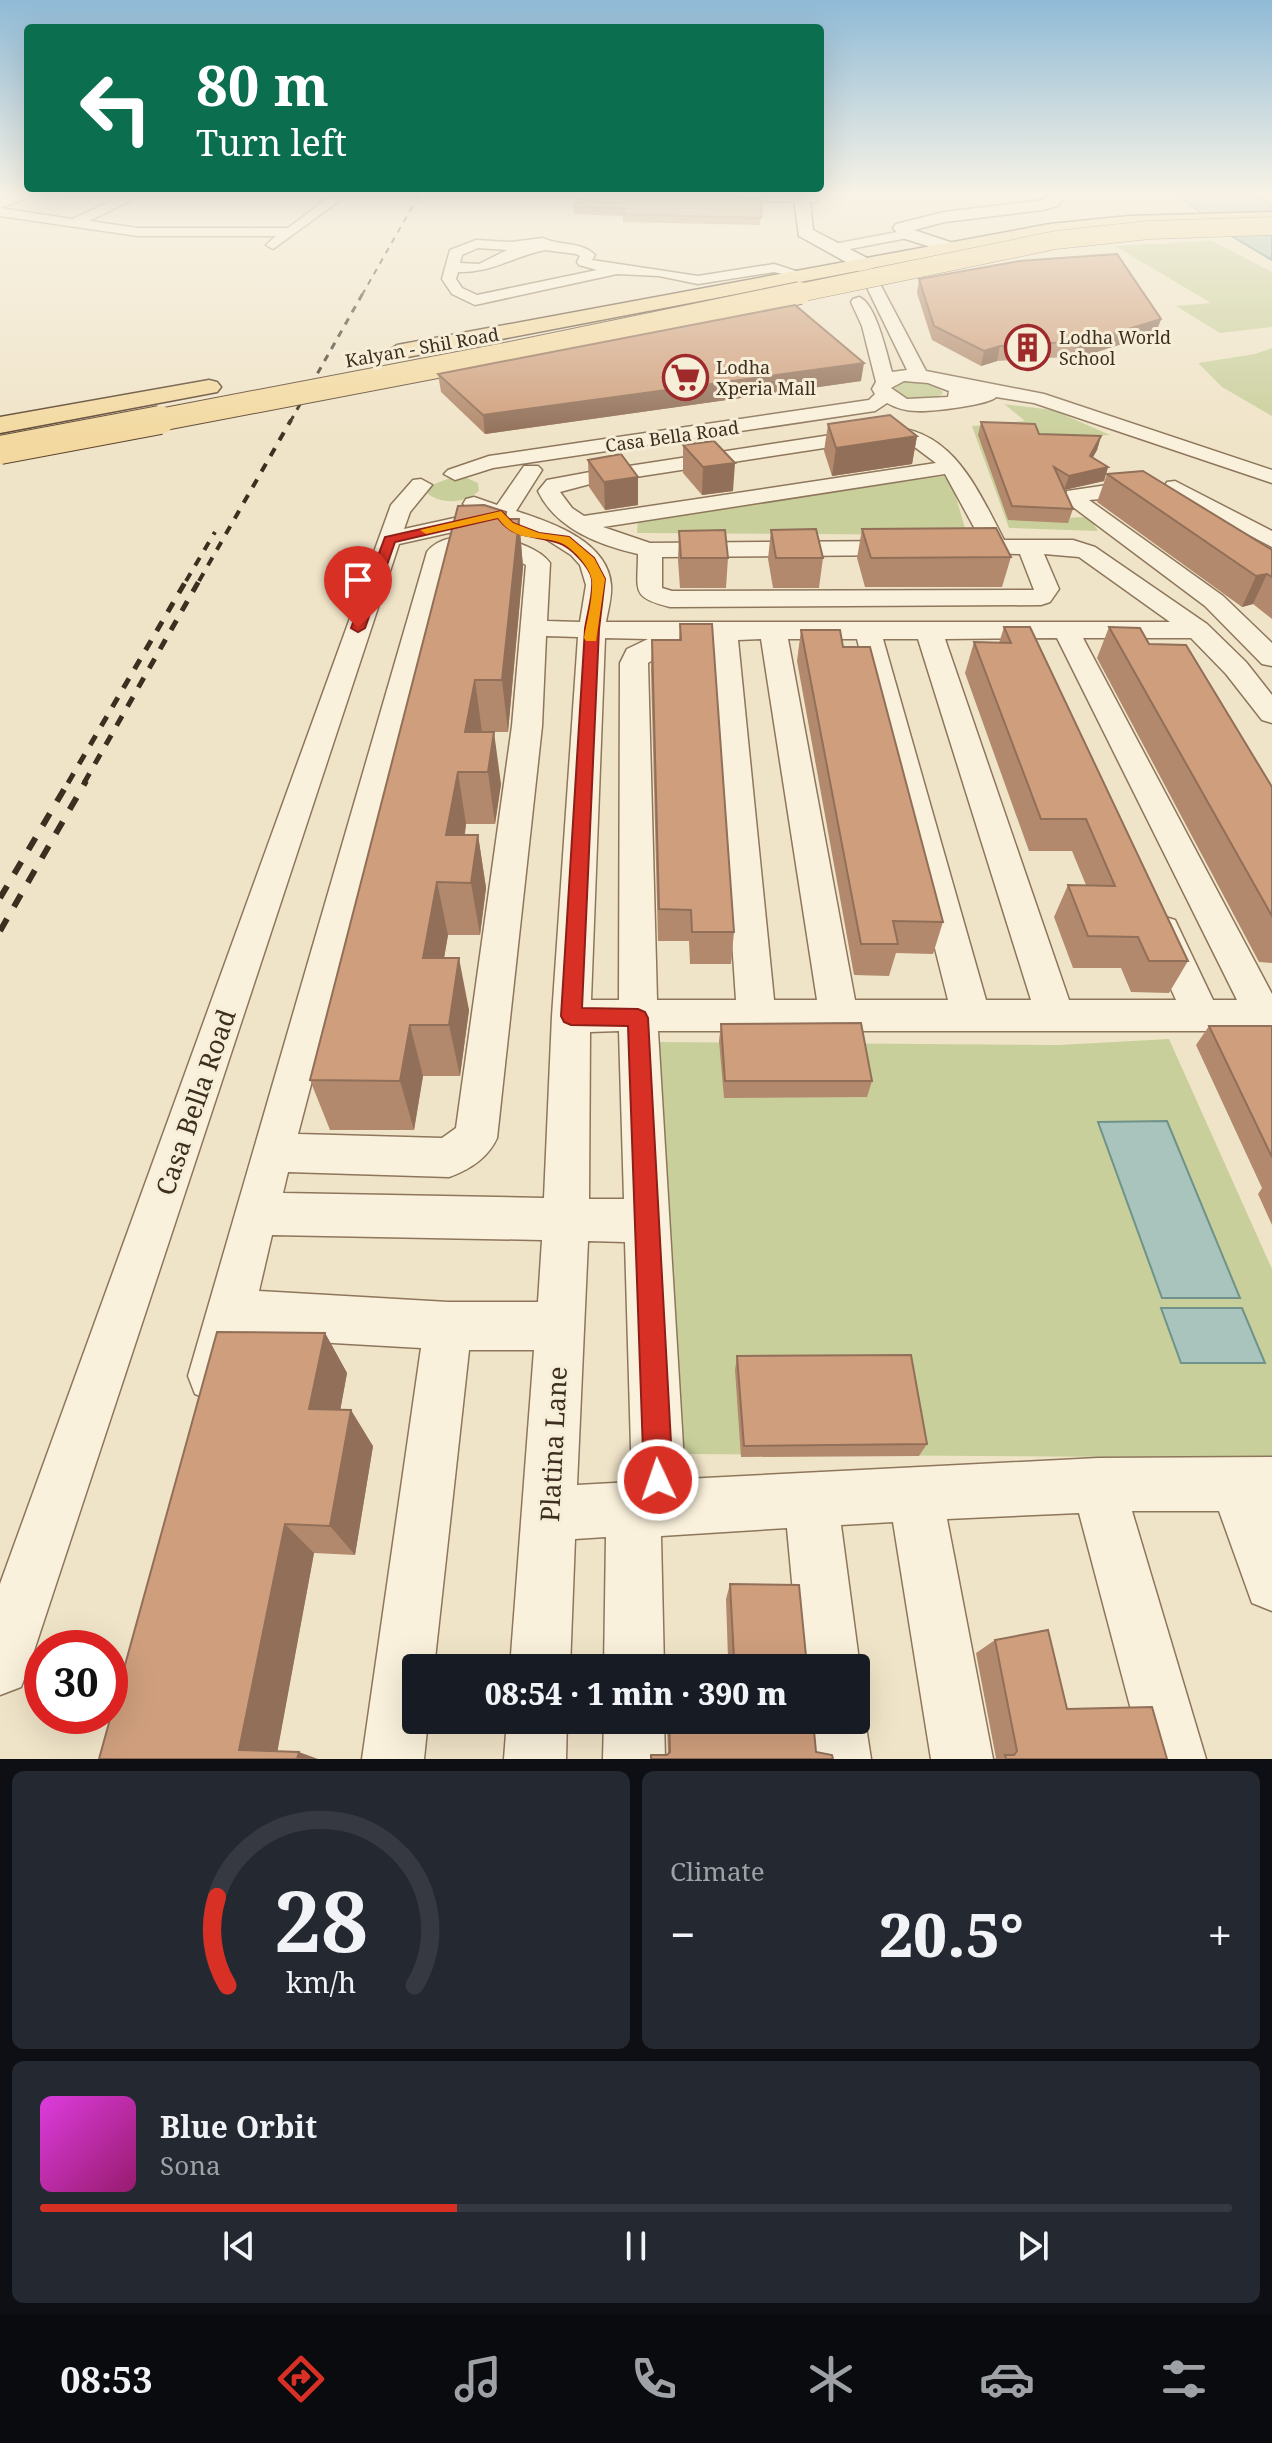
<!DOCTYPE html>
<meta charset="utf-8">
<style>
:root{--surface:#171b24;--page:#242831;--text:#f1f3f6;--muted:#9ea1a6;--line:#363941;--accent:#d93025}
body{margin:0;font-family:"Noto Serif",serif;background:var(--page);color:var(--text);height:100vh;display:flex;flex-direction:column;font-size:30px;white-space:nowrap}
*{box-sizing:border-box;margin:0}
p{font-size:26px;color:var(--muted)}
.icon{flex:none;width:44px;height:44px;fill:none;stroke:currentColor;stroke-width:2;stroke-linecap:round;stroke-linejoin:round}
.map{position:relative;height:1759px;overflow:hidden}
.panel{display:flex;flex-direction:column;gap:12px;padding:12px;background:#0d0f14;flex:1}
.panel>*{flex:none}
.banner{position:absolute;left:24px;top:24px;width:800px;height:168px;border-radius:8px;box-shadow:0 8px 32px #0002;background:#0b6e4f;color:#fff;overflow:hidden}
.speed{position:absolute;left:24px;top:1630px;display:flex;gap:16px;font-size:40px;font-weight:700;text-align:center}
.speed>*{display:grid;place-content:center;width:104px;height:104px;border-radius:50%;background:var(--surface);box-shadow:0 8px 32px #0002;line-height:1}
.speed .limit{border:12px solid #d22;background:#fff;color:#111}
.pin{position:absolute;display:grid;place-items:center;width:68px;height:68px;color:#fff;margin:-82px -34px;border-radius:50% 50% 50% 0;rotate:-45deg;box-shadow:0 0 8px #0007}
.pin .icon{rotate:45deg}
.me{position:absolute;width:88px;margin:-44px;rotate:357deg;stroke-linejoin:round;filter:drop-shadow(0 0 6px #0008)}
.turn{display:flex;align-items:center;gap:28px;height:168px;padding:0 40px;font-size:36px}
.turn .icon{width:104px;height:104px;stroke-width:2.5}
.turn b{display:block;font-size:56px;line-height:68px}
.big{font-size:60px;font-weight:800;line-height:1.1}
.panel .card{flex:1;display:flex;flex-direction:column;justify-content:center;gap:12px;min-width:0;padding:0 28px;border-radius:12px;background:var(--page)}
.panel .dial{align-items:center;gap:0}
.dial svg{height:208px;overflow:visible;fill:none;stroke:var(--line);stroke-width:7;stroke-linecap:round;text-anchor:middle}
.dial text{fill:var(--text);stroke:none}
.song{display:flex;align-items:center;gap:24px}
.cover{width:96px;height:96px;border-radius:12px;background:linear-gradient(135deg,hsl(300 70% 55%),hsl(320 70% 35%))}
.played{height:8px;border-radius:4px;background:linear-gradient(90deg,var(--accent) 35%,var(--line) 35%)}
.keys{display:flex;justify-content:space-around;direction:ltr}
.heat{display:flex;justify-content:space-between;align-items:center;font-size:44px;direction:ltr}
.panel .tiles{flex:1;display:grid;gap:12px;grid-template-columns:1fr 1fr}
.card:last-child{grid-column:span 2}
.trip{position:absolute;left:402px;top:1654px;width:468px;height:80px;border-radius:8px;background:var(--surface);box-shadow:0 8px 32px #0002;font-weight:800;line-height:80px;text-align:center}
.tab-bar{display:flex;height:128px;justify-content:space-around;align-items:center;background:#090b0e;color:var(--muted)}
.tab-bar .icon{width:56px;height:56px}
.tab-bar .on{color:var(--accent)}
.tab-bar b{font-size:36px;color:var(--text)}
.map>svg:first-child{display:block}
</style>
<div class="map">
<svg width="1272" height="1759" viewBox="0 0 1272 1759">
<rect width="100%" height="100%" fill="#f0e4c8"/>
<path fill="#c9cf9b" d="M1212 241 1272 272V327L1220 333 1176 306 1211 303 1115 246Z
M1272 348V416L1222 387 1198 363 1255 354Z
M902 382C915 380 936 380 943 393 931 404 905 401 893 390Z
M1004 404 1053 410 1110 435 1031 437 1008 520 1089 517 1098 531 1009 528 972 426 1025 421Z
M944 476 953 487 967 535 637 533 638 520Z
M450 478H467L478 483 479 491C465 503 444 505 428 494L429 486Z
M1169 1039 1272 1269V1458L682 1454 654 1042 1059 1045Z"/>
<path fill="#a9c4bc" stroke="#6f938a" stroke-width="2" d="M1175 193H1251L1272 206V260L1223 231Z
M1167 1121 1240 1298H1162L1098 1122Z
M1161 1308H1242L1265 1363H1181Z"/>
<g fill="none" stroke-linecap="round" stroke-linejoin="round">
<defs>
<path id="street" d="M129 193H146L89 221 138 228H288L335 193H350L273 249 266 245 276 236H138L0 216V208L72 219Z
M712 193 815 194 821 198 815 202 716 200 712 199Z
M908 230 915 234 913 237 834 252 827 248 834 244Z
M543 238C559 246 581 241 595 255L592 260 698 276 774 264 808 275 801 279 774 272 698 284 659 276 617 274 475 305 452 294 442 279 450 250 476 240 511 242ZM478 248 507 250 479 264 460 263 462 255ZM545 250 576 254 580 256 577 262 579 265 597 270 477 295 462 288 456 279 458 272C492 273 512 257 545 250Z
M862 259 869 263 926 371 1044 394 1272 470V483L1034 403 996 397C989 405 931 412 917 411 906 411 896 408 887 403L875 411 493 468 455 480 444 474 448 470 489 456 869 400 875 394 872 389 876 382 862 326 851 302 853 299 859 297C876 303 887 355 892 372L907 370 855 263ZM904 381 928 383 949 391 948 397 907 399 891 388Z
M883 427C951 425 977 488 1004 540H1073L1095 547 1207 624 1246 662 1272 695V723L1262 720 1226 674 1191 638H1083L1272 994V1031H658L685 1479 1098 1458 1272 1457V1611L1252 1603 1219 1511H1132L1206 1759H1144L1079 1513 947 1519 993 1759H931L893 1522 841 1525 860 1668 856 1676V1668H800L787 1528 661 1536 664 1668H604L606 1537 575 1539 570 1668H510L534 1350H469L434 1668H416V1720H428L424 1759H362L421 1348 247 1338 231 1394 213 1401 195 1394 188 1376 427 552C448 523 531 536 550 563L547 621 580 622 586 585 580 565 571 555 538 534 502 521 399 544 29 1666 21 1687 0 1695V1584L391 505 413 480 421 479 432 485 410 512 404 529 477 513 463 504 466 499 474 497 497 505 524 466H538L542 470 516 511C550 522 608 541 611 585 612 597 608 610 606 622H1170L1079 557 1044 554 1059 589 1050 602 1041 605 670 607C630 597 638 591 638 554 599 545 556 529 538 491L547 480 590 472ZM883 439H904L936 463 584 516 572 508 560 492 590 484ZM945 474 981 540 952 542 948 547 952 552 1020 554 1034 590 672 591 662 588V557L903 555 911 553 915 548 911 543 903 541 650 543 603 527ZM490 550 507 555 526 565 512 726 456 1128 442 1138 298 1134 450 556 464 551ZM546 636 578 637 552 1016 544 1198 283 1193 288 1172 449 1177C469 1170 488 1158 497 1138L542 726ZM605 638 648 639 627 649 620 663 619 1000H591ZM1057 638 1237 1000H1213L1175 920 1162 916 1149 920 1144 929 1176 1000H1069L945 639ZM761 639 817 1000H774L738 640ZM788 639H857L948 1000H855ZM883 639H918L1031 1000H986ZM674 640H712L736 1000H657L648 663 667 651ZM619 1031 624 1199H589L590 1032ZM272 1235 542 1240 538 1302H448L259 1291ZM588 1241 625 1242 632 1482 577 1485Z
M1175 481 1272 531V547L1167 492 1164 487 1167 482Z
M1121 483H1146L1157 489 1146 495 1089 500 1223 596 1272 643V666L1262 664 1205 606 1065 501 1067 491Z
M856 1699 865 1720 871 1759H809L805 1720H856Z
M507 1720H567L566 1759H504Z
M604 1720H664L665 1759H603Z"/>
<path id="secondary" d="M14 193H40L0 208V198Z
M793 193H809L813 230 869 259 871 263 869 267H855L799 236Z
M1051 193H1068L1057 206 1043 210 945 222 914 230 956 244 959 248 950 253 902 238 893 228 896 224 944 212 1043 200Z"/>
<path id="primary" d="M1272 212V222L1129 226 1050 234 397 359 386 352 397 345 1050 224 1129 216Z
M209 380 217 382 221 387 217 392 0 433V417Z"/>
</defs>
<use href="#street" stroke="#8d765c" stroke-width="3"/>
<use href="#secondary" stroke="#6f573f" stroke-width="3"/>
<use href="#primary" stroke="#5b4430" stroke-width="3"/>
<use href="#street" fill="#faf1dc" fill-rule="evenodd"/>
<use href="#secondary" fill="#faf1dc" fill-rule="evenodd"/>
<use href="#primary" fill="#f3d9a0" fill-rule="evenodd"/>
<path stroke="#3d2e20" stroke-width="2" stroke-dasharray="6 6" stroke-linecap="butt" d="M362 295 420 193"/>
<path stroke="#3d2e20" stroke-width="3" stroke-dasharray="7 7" stroke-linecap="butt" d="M290 422 363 293"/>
<path stroke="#3d2e20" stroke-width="4" stroke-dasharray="9 9" stroke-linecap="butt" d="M186 581 215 532
M199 581 291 420"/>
<path stroke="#3d2e20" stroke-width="5" stroke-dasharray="11 11" stroke-linecap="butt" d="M68 783 187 579
M84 783 200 579"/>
<path stroke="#3d2e20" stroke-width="6" stroke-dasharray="14 14" stroke-linecap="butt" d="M0 898 69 781
M0 931 86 781"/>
<defs>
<path id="primary-bridge-far2" d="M790 295 1056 240 1149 230 1272 226"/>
<path id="primary-bridge-far1" d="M149 422 510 353 800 293"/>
<path id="primary-bridge" d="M0 450 160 420"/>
</defs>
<use href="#primary-bridge-far2" stroke="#5b4430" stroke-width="19" stroke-linecap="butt"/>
<use href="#primary-bridge-far1" stroke="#5b4430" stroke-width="24" stroke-linecap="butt"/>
<use href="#primary-bridge" stroke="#5b4430" stroke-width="30" stroke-linecap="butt"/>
<use href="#primary-bridge-far2" stroke="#f3d9a0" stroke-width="18"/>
<use href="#primary-bridge-far1" stroke="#f3d9a0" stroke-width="22"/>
<use href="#primary-bridge" stroke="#f3d9a0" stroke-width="28"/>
</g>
<path fill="#b2896c" d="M762 197 760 225 623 222V216L574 214V207Z
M919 279 1161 319 1156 333 1072 360 1065 357 997 361 981 366 932 340 917 293Z
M438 374 861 381 485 434 441 392Z
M981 422 1039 434 1101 436 1097 450 1092 458 1108 467 1104 481 1064 490 1073 509 1068 523 1008 520 978 435Z
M828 424 917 436 912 464 832 476 824 451Z
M683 445 733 491 702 495 683 473Z
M588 460 638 477V505L605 510 589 487Z
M1107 474 1272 550V619L1253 604 1242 607 1097 502Z
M507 519H519L523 567 508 732H482L501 784 495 824H466L465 835H478L486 888 480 935H448L444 958 469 1010 460 1076H423L414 1130H330L310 1080Z
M862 529 1011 557 1002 587H865L857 558Z
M771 530 823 558 819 588H773L768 559Z
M679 531 728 558 726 588H680L678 560Z
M680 624 734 932 731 964H690L689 941H658L651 671 652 640H679Z
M1004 627 1188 961 1169 993 1131 992 1121 968H1073L1054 917 1068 885H1086L1072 851H1029L965 673 974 642 999 643Z
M1109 627 1149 644 1272 787V963L1259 962 1097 658Z
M801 630 843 647 943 922 933 954 896 953 889 976 854 975 797 661Z
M721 1024 872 1081 867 1097 724 1098 719 1041Z
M1209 1026H1272V1225L1258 1194 1262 1188 1196 1045Z
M325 1333 347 1373 340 1410 373 1446 355 1555 314 1553 277 1751 99 1759Z
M737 1356 927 1444 919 1456 741 1457 735 1370Z
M730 1584 806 1656 824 1668H650L651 1659 728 1658 726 1599Z
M995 1640 1067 1709 1167 1759H993L996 1758 976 1653Z
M667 1720H813L667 1755 668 1754Z"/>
<path fill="#916f58" d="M1161 319 1156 333 1072 360 1076 345Z
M1000 346 997 361 981 366 984 351Z
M864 363 861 381 485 434 483 415Z
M917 436 912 464 832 476 836 448Z
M1101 436 1097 450 1086 470 1090 456Z
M735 463 733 491 702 495 703 467Z
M1108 467 1104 481 1064 490 1069 476Z
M638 477V505L605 510 604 482Z
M519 519 523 567 508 732 502 680Z
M1267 574 1253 604 1242 607 1256 576Z
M475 680 482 732H465Z
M494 732 501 784 495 824 488 772Z
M458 772 466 824 457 883 446 835Z
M478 835 486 888 480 935 471 883Z
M437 882 448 935 435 1010 423 958Z
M459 958 469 1010 460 1076 449 1025Z
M410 1025 423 1076 414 1130 400 1081Z
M325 1333 347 1373 334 1445 309 1409Z
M351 1410 373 1446 355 1555 330 1526Z
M285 1524 314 1553 276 1759 239 1750Z
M299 1752 318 1759H297Z"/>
<path fill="#cf9f7d" stroke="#916f58" stroke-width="2" d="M581 194 762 197 761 218 623 214 625 208 574 207Z
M1117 254 1161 319 1076 345 1069 342 1000 346 984 351 934 326 919 279 1019 261Z
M795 305 864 363 483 415 438 374Z
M890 415 917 436 836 448 828 424Z
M981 422 1035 424 1039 434 1101 436 1090 456 1108 467 1069 476 1054 467 1073 509 1012 506Z
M714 441 735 463 703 467 683 445Z
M621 454 638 477 604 482 588 460Z
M1143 471 1272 550V577L1267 574 1256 576 1107 474Z
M484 505 506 512 505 519H519L502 680H475L465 732H494L488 772H458L446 835H478L471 883 437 882 423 958H459L449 1025H410L400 1081 310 1080 458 506Z
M996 528 1011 557 871 558 862 529Z
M816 529 823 558H776L771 530Z
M725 530 728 558H681L679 531Z
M680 624H712L734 932H692L691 910 659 909 652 640H681Z
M1004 627H1030L1188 961H1149L1138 937 1088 936 1068 885 1115 886 1086 819H1041L974 642 1011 643Z
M1109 627 1140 628 1149 644 1186 645 1272 787V916Z
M801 630H840L843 647H870L943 922 893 921 898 944H861Z
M861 1023 872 1081H725L721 1024Z
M1209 1026H1272V1157Z
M217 1332 325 1333 309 1409 351 1410 330 1526 285 1524 239 1750 299 1752 297 1759H99Z
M911 1355 927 1444 744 1446 737 1356Z
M730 1584 799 1585 806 1656 823 1659 824 1668H651V1659L734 1658Z
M1048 1630 1067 1709 1152 1707 1167 1759H1006L1005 1755H1014L1017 1751 995 1640Z
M669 1720H813L816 1752 832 1755 833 1759H651V1755H667L670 1752Z"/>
<linearGradient id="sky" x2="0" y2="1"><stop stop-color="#8fbad6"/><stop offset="0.44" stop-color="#f8f3e6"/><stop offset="1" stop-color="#f8f3e6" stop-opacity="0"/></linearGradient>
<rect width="1272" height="440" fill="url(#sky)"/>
<path fill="#d93025" stroke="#8d1f18" stroke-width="2" d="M501 511 513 523 539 533 569 537 594 558 605 579 599 629 582 1008 638 1009 645 1012 648 1018 673 1480 668 1490 658 1494 648 1490 644 1480 628 1026 571 1025 564 1022 561 1016 585 629C587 614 594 593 592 579 590 567 571 547 559 543 537 535 513 540 498 518L395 542 365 628 358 632 351 628 385 537Z"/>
<path fill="#f59e0b" d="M501 511 513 523 539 533 569 537 594 558 605 579 596 641H586L584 638C587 620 593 599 592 581 591 568 573 548 561 543 539 534 516 544 498 518L426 534 420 530Z"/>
<defs>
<symbol id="building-ring" viewBox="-11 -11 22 22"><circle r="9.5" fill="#f7eed8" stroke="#9e2a2b" stroke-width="1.5"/><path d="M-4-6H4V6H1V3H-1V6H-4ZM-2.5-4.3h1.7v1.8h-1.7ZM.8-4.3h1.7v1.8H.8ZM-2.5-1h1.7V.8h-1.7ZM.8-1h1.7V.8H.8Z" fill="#9e2a2b"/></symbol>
<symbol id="supermarket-ring" viewBox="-11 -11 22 22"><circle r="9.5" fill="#f7eed8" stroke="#9e2a2b" stroke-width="1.5"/><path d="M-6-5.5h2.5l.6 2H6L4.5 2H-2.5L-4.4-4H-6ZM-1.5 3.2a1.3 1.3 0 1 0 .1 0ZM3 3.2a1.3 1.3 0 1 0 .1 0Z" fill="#9e2a2b"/></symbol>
</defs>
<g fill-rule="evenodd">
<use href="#building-ring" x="1002" y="322" width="51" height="51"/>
<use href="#supermarket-ring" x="660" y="352" width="51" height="51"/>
</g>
<g text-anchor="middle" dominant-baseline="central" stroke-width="6" stroke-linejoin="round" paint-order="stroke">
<g font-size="18" fill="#3d2e20" stroke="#f7eed8" text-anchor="start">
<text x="1059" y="337">Lodha World<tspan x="1059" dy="21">School</tspan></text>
<text x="716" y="367">Lodha<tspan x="716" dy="21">Xperia Mall</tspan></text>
</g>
<g font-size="18" fill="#3d2e20" stroke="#f7eed8">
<text transform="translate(422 347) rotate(-10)">Kalyan - Shil Road</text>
<text transform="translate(672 436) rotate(-8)">Casa Bella Road</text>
</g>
<g font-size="26" fill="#3d2e20" stroke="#f7eed8">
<text transform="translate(195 1102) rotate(-71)">Casa Bella Road</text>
<text transform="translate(553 1444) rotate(-87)">Platina Lane</text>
</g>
</g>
</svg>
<div class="speed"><div class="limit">30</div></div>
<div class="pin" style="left:358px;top:628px;background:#d93025"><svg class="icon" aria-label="arrive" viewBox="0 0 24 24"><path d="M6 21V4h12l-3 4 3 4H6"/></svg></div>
<svg class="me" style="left:658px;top:1480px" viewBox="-20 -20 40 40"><circle r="17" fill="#d93025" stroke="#fff" stroke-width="3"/><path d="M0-11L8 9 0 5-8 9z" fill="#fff"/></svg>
<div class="trip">08:54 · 1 min · 390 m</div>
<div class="banner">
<div class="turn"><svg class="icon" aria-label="left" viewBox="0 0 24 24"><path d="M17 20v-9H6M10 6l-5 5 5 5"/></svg><div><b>80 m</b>Turn left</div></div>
</div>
</div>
<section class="panel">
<div class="tiles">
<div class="card dial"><svg viewBox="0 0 100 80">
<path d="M14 69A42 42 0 1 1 86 69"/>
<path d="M14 69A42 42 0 0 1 10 35" stroke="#d93025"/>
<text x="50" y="56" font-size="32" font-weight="700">28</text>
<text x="50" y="72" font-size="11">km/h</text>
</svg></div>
<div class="card"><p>Climate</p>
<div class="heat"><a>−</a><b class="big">20.5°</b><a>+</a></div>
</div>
<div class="card">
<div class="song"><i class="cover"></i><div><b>Blue Orbit</b><p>Sona</p></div></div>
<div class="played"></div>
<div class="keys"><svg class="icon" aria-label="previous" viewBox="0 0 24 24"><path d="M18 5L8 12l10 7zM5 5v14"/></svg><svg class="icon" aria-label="pause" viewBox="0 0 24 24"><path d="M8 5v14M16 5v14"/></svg><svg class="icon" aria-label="next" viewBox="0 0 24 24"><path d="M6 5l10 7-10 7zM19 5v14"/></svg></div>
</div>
</div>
</section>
<nav class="tab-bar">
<b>08:53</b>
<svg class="icon on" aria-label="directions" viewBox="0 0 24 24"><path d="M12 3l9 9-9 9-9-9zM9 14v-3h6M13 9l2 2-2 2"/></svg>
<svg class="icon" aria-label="music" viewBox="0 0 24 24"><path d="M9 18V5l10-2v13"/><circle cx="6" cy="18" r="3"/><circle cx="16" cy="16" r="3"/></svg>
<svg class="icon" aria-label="phone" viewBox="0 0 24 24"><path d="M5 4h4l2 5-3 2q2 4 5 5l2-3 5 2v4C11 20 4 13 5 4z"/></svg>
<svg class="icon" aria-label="climate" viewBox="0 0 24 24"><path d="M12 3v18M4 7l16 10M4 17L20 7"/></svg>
<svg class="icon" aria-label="car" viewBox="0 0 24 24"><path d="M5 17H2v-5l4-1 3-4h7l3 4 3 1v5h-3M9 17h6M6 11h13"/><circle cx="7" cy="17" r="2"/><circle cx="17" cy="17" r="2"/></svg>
<svg class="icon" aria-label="filters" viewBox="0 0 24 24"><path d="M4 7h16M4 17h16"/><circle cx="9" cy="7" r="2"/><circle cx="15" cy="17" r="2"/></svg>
</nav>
